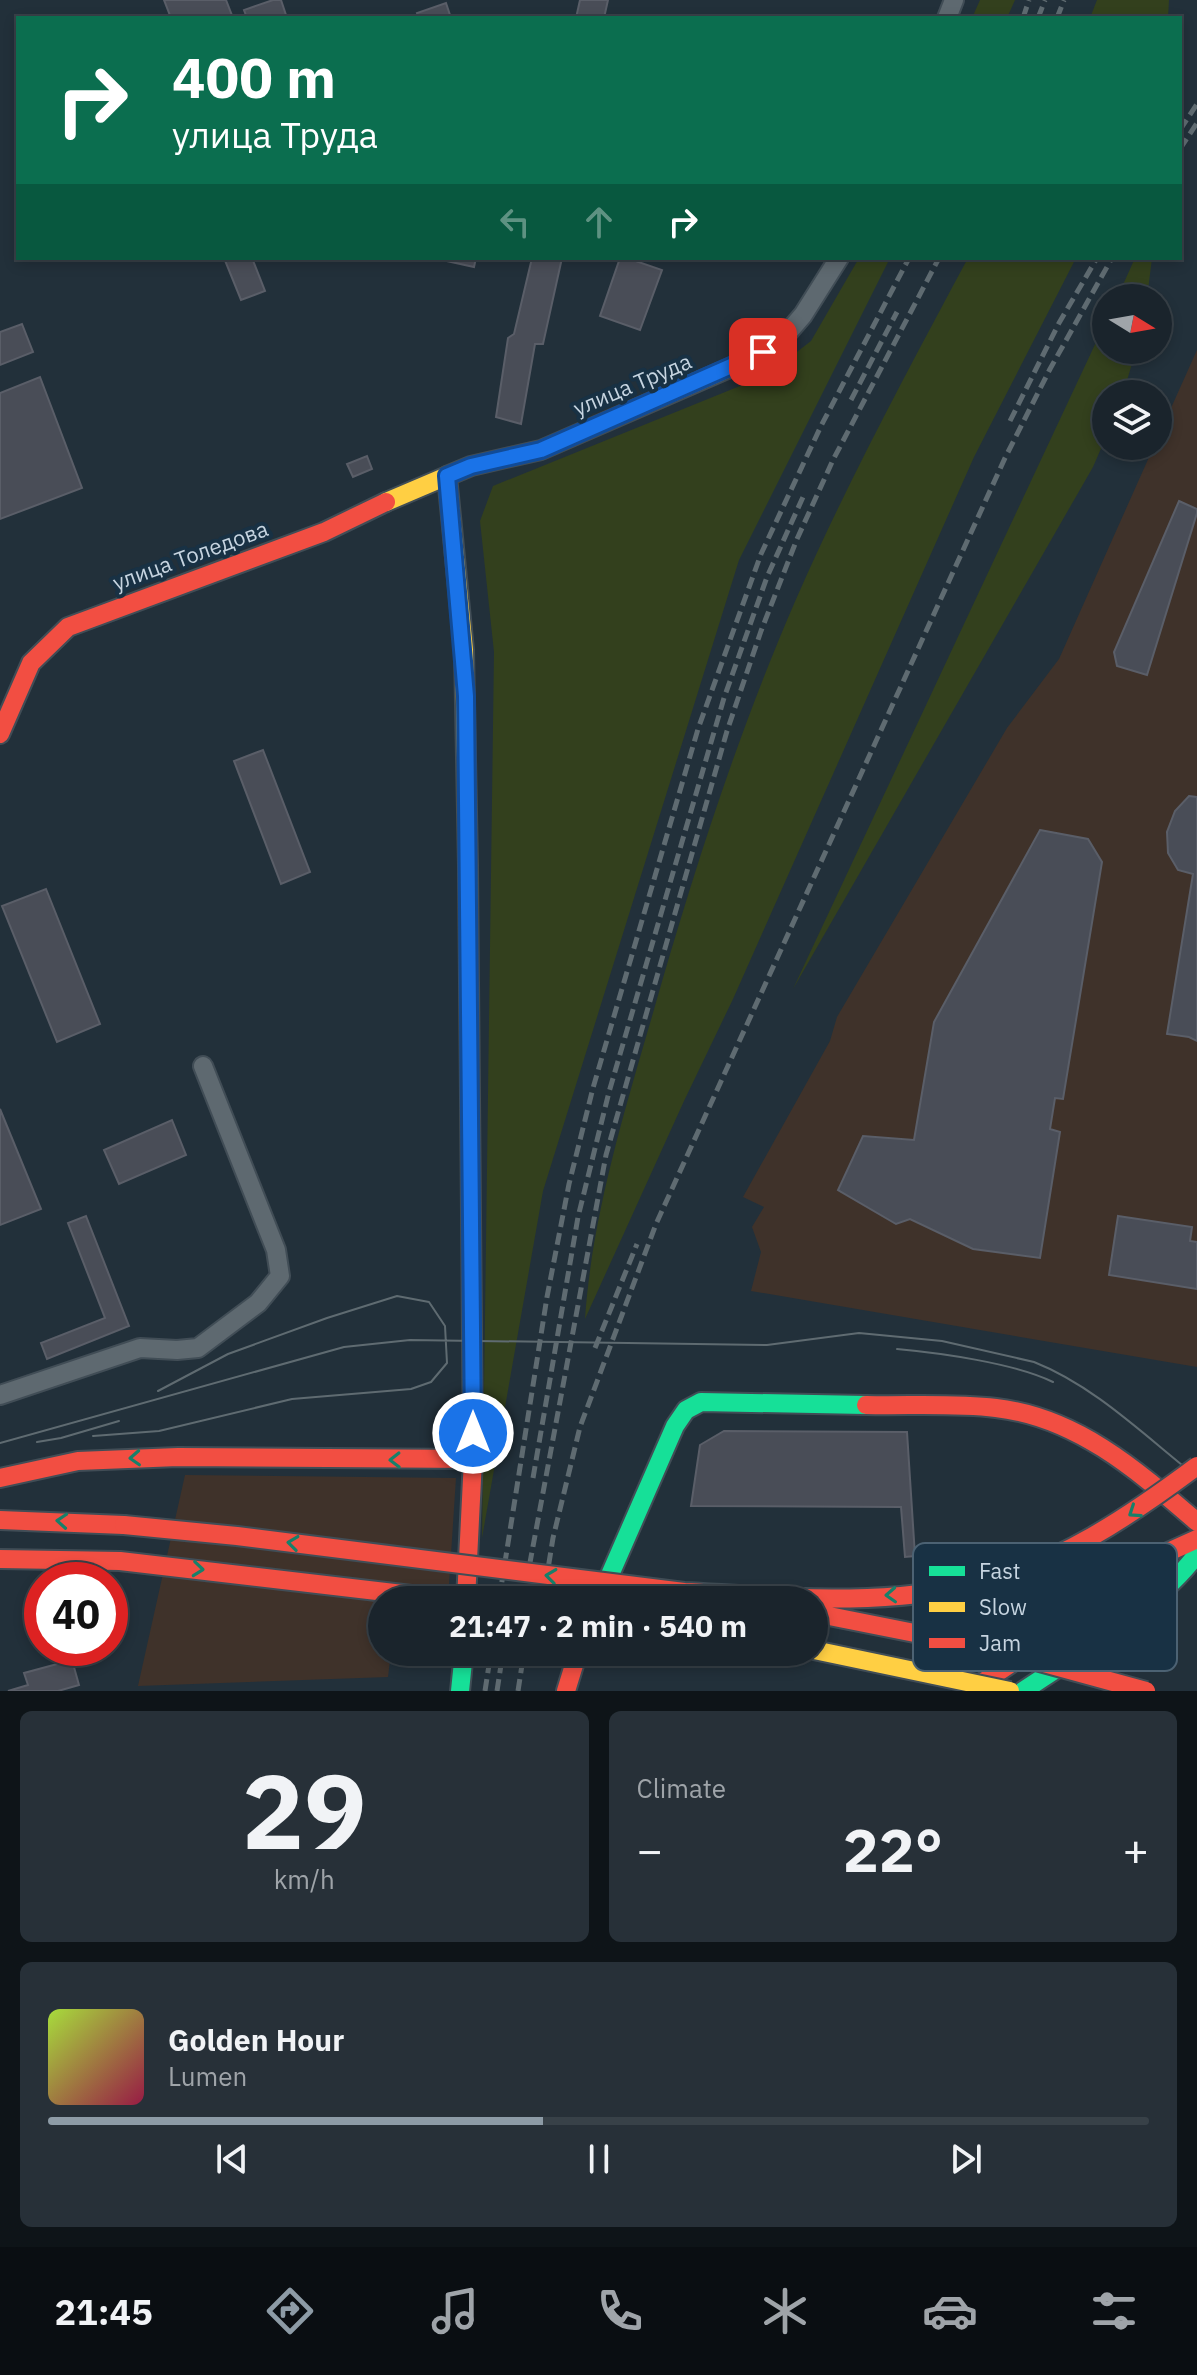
<!DOCTYPE html>
<meta charset="utf-8">
<style>
:root{--surface:#1a242c;--page:#273038;--text:#f1f3f6;--muted:#9fa4a9;--line:#384148;--accent:#8d9ba6}
body{margin:0;font-family:"IBM Plex Sans",sans-serif;background:var(--page);color:var(--text);height:100vh;display:flex;flex-direction:column;font-size:30px;white-space:nowrap}
*{box-sizing:border-box;margin:0}
p{font-size:26px;color:var(--muted)}
.icon{flex:none;width:44px;height:44px;fill:none;stroke:currentColor;stroke-width:2;stroke-linecap:round;stroke-linejoin:round}
.map{position:relative;height:1691px;overflow:hidden}
.details{display:flex;flex-direction:column;gap:20px;padding:20px;background:#0e1418;flex:1}
.details>*{flex:none}
.top-card{position:absolute;left:16px;top:16px;width:1166px;height:244px;border-radius:0px;box-shadow:0 4px 12px #0003,0 0 0 2px var(--line);background:#0b6e4f;color:#fff;overflow:hidden}
.needle{width:52px;rotate:101deg}
.controls{position:absolute;left:1092px;top:284px;display:grid;gap:16px}
.controls a{display:grid;place-items:center;width:80px;height:80px;border-radius:50%;background:var(--surface);box-shadow:0 4px 12px #0003,0 0 0 2px var(--line);font-size:40px}
.speed{position:absolute;left:24px;top:1562px;display:flex;gap:16px;font-size:40px;font-weight:700;text-align:center}
.speed>*{display:grid;place-content:center;width:104px;height:104px;border-radius:50%;background:var(--surface);box-shadow:0 4px 12px #0003,0 0 0 2px var(--line);line-height:1}
.speed .limit{border:12px solid #d22;background:#fff;color:#111}
.pin{position:absolute;display:grid;place-items:center;width:68px;height:68px;color:#fff;margin:-34px;border-radius:16px;box-shadow:0 4px 12px #0006}
.me{position:absolute;width:88px;margin:-44px;rotate:0deg;stroke-linejoin:round;filter:drop-shadow(0 0 6px #0008)}
.turn{display:flex;align-items:center;gap:28px;height:168px;padding:0 24px;font-size:36px}
.turn .icon{width:104px;height:104px;stroke-width:2.5}
.turn b{display:block;font-size:56px;line-height:68px}
.lanes{display:flex;align-items:center;height:76px;padding:0 24px;background:#0003;justify-content:center;gap:40px;direction:ltr}
.lanes .off{opacity:.35}
.big{font-size:60px;font-weight:800;line-height:1.1}
.details .widget{flex:1;display:flex;flex-direction:column;justify-content:center;gap:12px;min-width:0;padding:0 28px;border-radius:12px;background:var(--page)}
.details .dial{align-items:center;gap:0}
.dial b{font-size:104px;line-height:1}
.song{display:flex;align-items:center;gap:24px}
.cover{width:96px;height:96px;border-radius:12px;background:linear-gradient(135deg,hsl(80 70% 55%),hsl(340 70% 35%))}
.played{height:8px;border-radius:4px;background:linear-gradient(90deg,var(--accent) 45%,var(--line) 45%)}
.keys{display:flex;justify-content:space-around;direction:ltr}
.heat{display:flex;justify-content:space-between;align-items:center;font-size:44px;direction:ltr}
.details .tiles{flex:1;display:grid;gap:20px;grid-template-columns:1fr 1fr}
.widget:last-child{grid-column:span 2}
.trip{position:absolute;left:368px;top:1586px;width:460px;height:80px;border-radius:40px;background:var(--surface);box-shadow:0 4px 12px #0003,0 0 0 2px var(--line);font-weight:800;line-height:80px;text-align:center}
.tabs{display:flex;height:128px;justify-content:space-around;align-items:center;background:#0a0e12;color:var(--muted)}
.tabs .icon{width:56px;height:56px}
.tabs .active{color:var(--accent)}
.tabs b{font-size:36px;color:var(--text)}
.map>svg:first-child{display:block}
</style>
<div class="map">
<svg width="1197" height="1691" viewBox="0 0 1197 1691">
<rect width="100%" height="100%" fill="#22303a"/>
<path fill="#3f322a" d="M1197 350V1367L751 1291 761 1252 752 1227 764 1207 743 1197 830 1041 837 1017 1007 728 1059 659 1154 446H1158V437Z
M185 1475 456 1478 448 1600H382V1652H444V1661L390 1660 388 1677 138 1686Z"/>
<path fill="#33401d" d="M980 0H1015L1007 18H972Z
M1097 0H1169L1168 18H1090Z
M859 258H890L739 560 543 1191 482 1538 494 652 480 521 493 486 767 375 811 341Z
M968 258H1076L974 457 733 999 684 1101 585 1319C592 1216 624 1113 653 1013 693 873 738 732 797 597 848 481 908 370 968 258Z
M1135 258H1152L1147 298H1117Z
M1106 321V350H1136L1123 394H1106V437L1093 467 793 989Z"/>
<path fill="#494d57" stroke="#5a5e68" stroke-width="2" d="M164 0H226L233 18H171Z
M273 0H281L287 18H247L244 10Z
M580 0H608L604 18H576Z
M446 3 451 18H419L417 13Z
M224 258H252L265 291 241 300Z
M433 258H476L474 267Z
M532 258H562L543 344H535L521 424 496 417 508 338 514 334Z
M620 258H627L662 270 640 330 600 316Z
M22 324 33 352 0 365V332Z
M40 377 82 488 0 519V393Z
M367 456 372 469 353 477 347 464Z
M1179 501 1197 509V513L1147 675 1117 666 1114 652Z
M263 750 310 872 281 884 234 761Z
M1189 796 1197 797V1041L1189 1037 1167 1034 1193 874 1178 870 1168 853 1167 832 1175 811Z
M1040 830 1088 839 1102 862 1063 1099 1055 1098 1050 1129 1060 1132 1040 1258 973 1249 910 1219 896 1224 838 1190 863 1136 914 1140 934 1022Z
M46 889 100 1024 57 1042 2 906Z
M0 1109 41 1209 0 1225Z
M172 1120 186 1155 119 1184 104 1150Z
M86 1216 129 1326 47 1359 41 1343 105 1318 68 1223Z
M1118 1216 1192 1227 1190 1241 1197 1242V1289L1109 1275Z
M724 1431 907 1432 915 1556 905 1557 901 1507 691 1506 700 1445Z
M72 1660 79 1685 58 1691H8L28 1685 24 1673Z"/>
<g fill="none" stroke-linecap="round" stroke-linejoin="round">
<defs>
<path id="street" d="M947 18 954 0
M447 476 471 466 541 450 748 360 778 344 803 315 839 258
M0 1395 140 1348 177 1350 198 1348 258 1303 280 1276 276 1250 203 1066"/>
<path id="fast" d="M468 866 471 1214
M599 1600 675 1426 686 1410 701 1402 866 1405
M460 1691 464 1652
M1023 1691C1077 1655 1159 1606 1197 1554"/>
<path id="slow" d="M386 502 447 476 464 650 468 866"/>
<path id="jam" d="M0 734 31 663 68 627 324 532 386 502
M866 1405C909 1406 953 1403 996 1408 1077 1417 1138 1471 1197 1522
M0 1478 78 1461 178 1457 473 1459
M0 1520 124 1525
M0 1559 120 1561 454 1600
M466 1600 473 1459 471 1214
M566 1691 578 1652
M970 1691 1080 1617 1166 1553 1197 1539"/>
</defs>
<use href="#street" stroke="#414d56" stroke-width="22"/>
<use href="#fast" stroke="#414d56" stroke-width="22"/>
<use href="#slow" stroke="#414d56" stroke-width="22"/>
<use href="#jam" stroke="#414d56" stroke-width="22"/>
<use href="#street" stroke="#5e6970" stroke-width="18"/>
<use href="#fast" stroke="#16e098" stroke-width="18"/>
<use href="#slow" stroke="#ffcf43" stroke-width="18"/>
<use href="#jam" stroke="#f24e42" stroke-width="18"/>
<path stroke="#5f6b71" stroke-width="2" d="M897 1349C940 1353 1014 1363 1053 1382
M93 1436 159 1431 292 1399 411 1389 431 1382 447 1363 445 1326 429 1302 397 1296 327 1318 228 1354 158 1391
M37 1442 61 1438 119 1421
M0 1443 344 1347 410 1340 767 1345 859 1333 942 1341 1034 1362C1095 1386 1146 1437 1197 1477"/>
<path stroke="#5f6b71" stroke-width="5" stroke-dasharray="12 6" stroke-linecap="butt" d="M1023 18 1029 0
M1038 18 1045 0
M1057 18 1064 0
M1180 130 1197 104
M1180 149 1197 123
M851 400 897 312
M1010 421 1059 323 1097 258
M595 1348 637 1244
M533 1478 578 1217 609 1092 724 698 767 577 803 497
M499 1600 547 1297 569 1184 593 1088 698 729 761 554 821 426 909 258
M523 1600 606 1155 727 731 761 631 797 539 833 460 939 258
M543 1600 553 1538 580 1427 656 1224 1005 458 1050 369 1112 258
M485 1691 491 1652
M497 1691 503 1652
M518 1691 524 1652"/>
<defs>
<path id="slow-bridge" d="M814 1650 1010 1691"/>
<path id="jam-bridge" d="M124 1525 237 1536 684 1592
M684 1592C781 1597 881 1607 977 1584 1059 1564 1130 1516 1197 1466
M814 1613 985 1647 1146 1691"/>
</defs>
<use href="#slow-bridge" stroke="#414d56" stroke-width="22" stroke-linecap="butt"/>
<use href="#jam-bridge" stroke="#414d56" stroke-width="22" stroke-linecap="butt"/>
<use href="#slow-bridge" stroke="#ffcf43" stroke-width="18"/>
<use href="#jam-bridge" stroke="#f24e42" stroke-width="18"/>
</g>
<defs><path id="oneway-chevron" d="M-2-3.5L2.5 0L-2 3.5" fill="none" stroke-width="1.6" stroke-linecap="round" stroke-linejoin="round" transform="scale(2)"/></defs>
<g stroke="#17806a">
<use href="#oneway-chevron" transform="translate(135 1458) rotate(177)"/>
<use href="#oneway-chevron" transform="translate(395 1460) rotate(179)"/>
<use href="#oneway-chevron" transform="translate(1134 1512) rotate(146)"/>
<use href="#oneway-chevron" transform="translate(62 1521) rotate(-176)"/>
<use href="#oneway-chevron" transform="translate(293 1543) rotate(-173)"/>
<use href="#oneway-chevron" transform="translate(198 1569) rotate(6)"/>
<use href="#oneway-chevron" transform="translate(551 1576) rotate(-173)"/>
<use href="#oneway-chevron" transform="translate(891 1595) rotate(177)"/>
</g>
<g fill="none" stroke-linecap="round" stroke-linejoin="round">
<defs>
<path id="route" d="M473 1433 466 696 447 476 471 466 541 450 763 352"/>
</defs>
<use href="#route" stroke="#114b97" stroke-width="20"/>
<use href="#route" stroke="#1a73e8" stroke-width="14"/>
</g>
<g text-anchor="middle" dominant-baseline="central" stroke-width="8" stroke-linejoin="round" paint-order="stroke">
<g font-size="22" fill="#c6d4e0" stroke="#183144">
<text transform="translate(632 384) rotate(-23)">улица Труда</text>
<text transform="translate(190 555) rotate(-20)">улица Толедова</text>
</g>
</g>
<rect x="913" y="1543" width="264" height="128" rx="12" fill="#183144" stroke="#4c6273" stroke-width="2"/>
<rect x="929" y="1566" width="36" height="10" fill="#16e098"/>
<rect x="929" y="1602" width="36" height="10" fill="#ffcf43"/>
<rect x="929" y="1638" width="36" height="10" fill="#f24e42"/>
<g font-size="22" fill="#c6d4e0">
<text x="979" y="1579">Fast</text>
<text x="979" y="1615">Slow</text>
<text x="979" y="1651">Jam</text>
</g>
</svg>
<div class="controls">
<a><svg class="needle" viewBox="-14 -14 28 28"><path d="M0-13l5 13h-10z" fill="#e53935"/><path d="M0 13l5-13h-10z" fill="#9fa4a9"/></svg></a>
<a><svg class="icon" aria-label="layers" viewBox="0 0 24 24"><path d="M12 4l9 5-9 5-9-5zM3 14l9 5 9-5"/></svg></a>
</div>
<div class="speed"><div class="limit">40</div></div>
<div class="pin" style="left:763px;top:352px;background:#d93025"><svg class="icon" aria-label="arrive" viewBox="0 0 24 24"><path d="M6 21V4h12l-3 4 3 4H6"/></svg></div>
<svg class="me" style="left:473px;top:1433px" viewBox="-20 -20 40 40"><circle r="17" fill="#1a73e8" stroke="#fff" stroke-width="3"/><path d="M0-11L8 9 0 5-8 9z" fill="#fff"/></svg>
<div class="trip">21:47 · 2 min · 540 m</div>
<div class="top-card">
<div class="turn"><svg class="icon" aria-label="right" viewBox="0 0 24 24"><path d="M7 20v-9h11M14 6l5 5-5 5"/></svg><div><b>400 m</b>улица Труда</div></div>
<div class="lanes"><svg class="icon off" aria-label="left" viewBox="0 0 24 24"><path d="M17 20v-9H6M10 6l-5 5 5 5"/></svg><svg class="icon off" aria-label="ahead" viewBox="0 0 24 24"><path d="M12 20V5M6 11l6-6 6 6"/></svg><svg class="icon" aria-label="right" viewBox="0 0 24 24"><path d="M7 20v-9h11M14 6l5 5-5 5"/></svg></div>
</div>
</div>
<section class="details">
<div class="tiles">
<div class="widget dial"><b>29</b><p>km/h</p></div>
<div class="widget"><p>Climate</p>
<div class="heat"><a>−</a><b class="big">22°</b><a>+</a></div>
</div>
<div class="widget">
<div class="song"><i class="cover"></i><div><b>Golden Hour</b><p>Lumen</p></div></div>
<div class="played"></div>
<div class="keys"><svg class="icon" aria-label="previous" viewBox="0 0 24 24"><path d="M18 5L8 12l10 7zM5 5v14"/></svg><svg class="icon" aria-label="pause" viewBox="0 0 24 24"><path d="M8 5v14M16 5v14"/></svg><svg class="icon" aria-label="next" viewBox="0 0 24 24"><path d="M6 5l10 7-10 7zM19 5v14"/></svg></div>
</div>
</div>
</section>
<nav class="tabs">
<b>21:45</b>
<svg class="icon active" aria-label="directions" viewBox="0 0 24 24"><path d="M12 3l9 9-9 9-9-9zM9 14v-3h6M13 9l2 2-2 2"/></svg>
<svg class="icon" aria-label="music" viewBox="0 0 24 24"><path d="M9 18V5l10-2v13"/><circle cx="6" cy="18" r="3"/><circle cx="16" cy="16" r="3"/></svg>
<svg class="icon" aria-label="phone" viewBox="0 0 24 24"><path d="M5 4h4l2 5-3 2q2 4 5 5l2-3 5 2v4C11 20 4 13 5 4z"/></svg>
<svg class="icon" aria-label="climate" viewBox="0 0 24 24"><path d="M12 3v18M4 7l16 10M4 17L20 7"/></svg>
<svg class="icon" aria-label="car" viewBox="0 0 24 24"><path d="M5 17H2v-5l4-1 3-4h7l3 4 3 1v5h-3M9 17h6M6 11h13"/><circle cx="7" cy="17" r="2"/><circle cx="17" cy="17" r="2"/></svg>
<svg class="icon" aria-label="filters" viewBox="0 0 24 24"><path d="M4 7h16M4 17h16"/><circle cx="9" cy="7" r="2"/><circle cx="15" cy="17" r="2"/></svg>
</nav>
